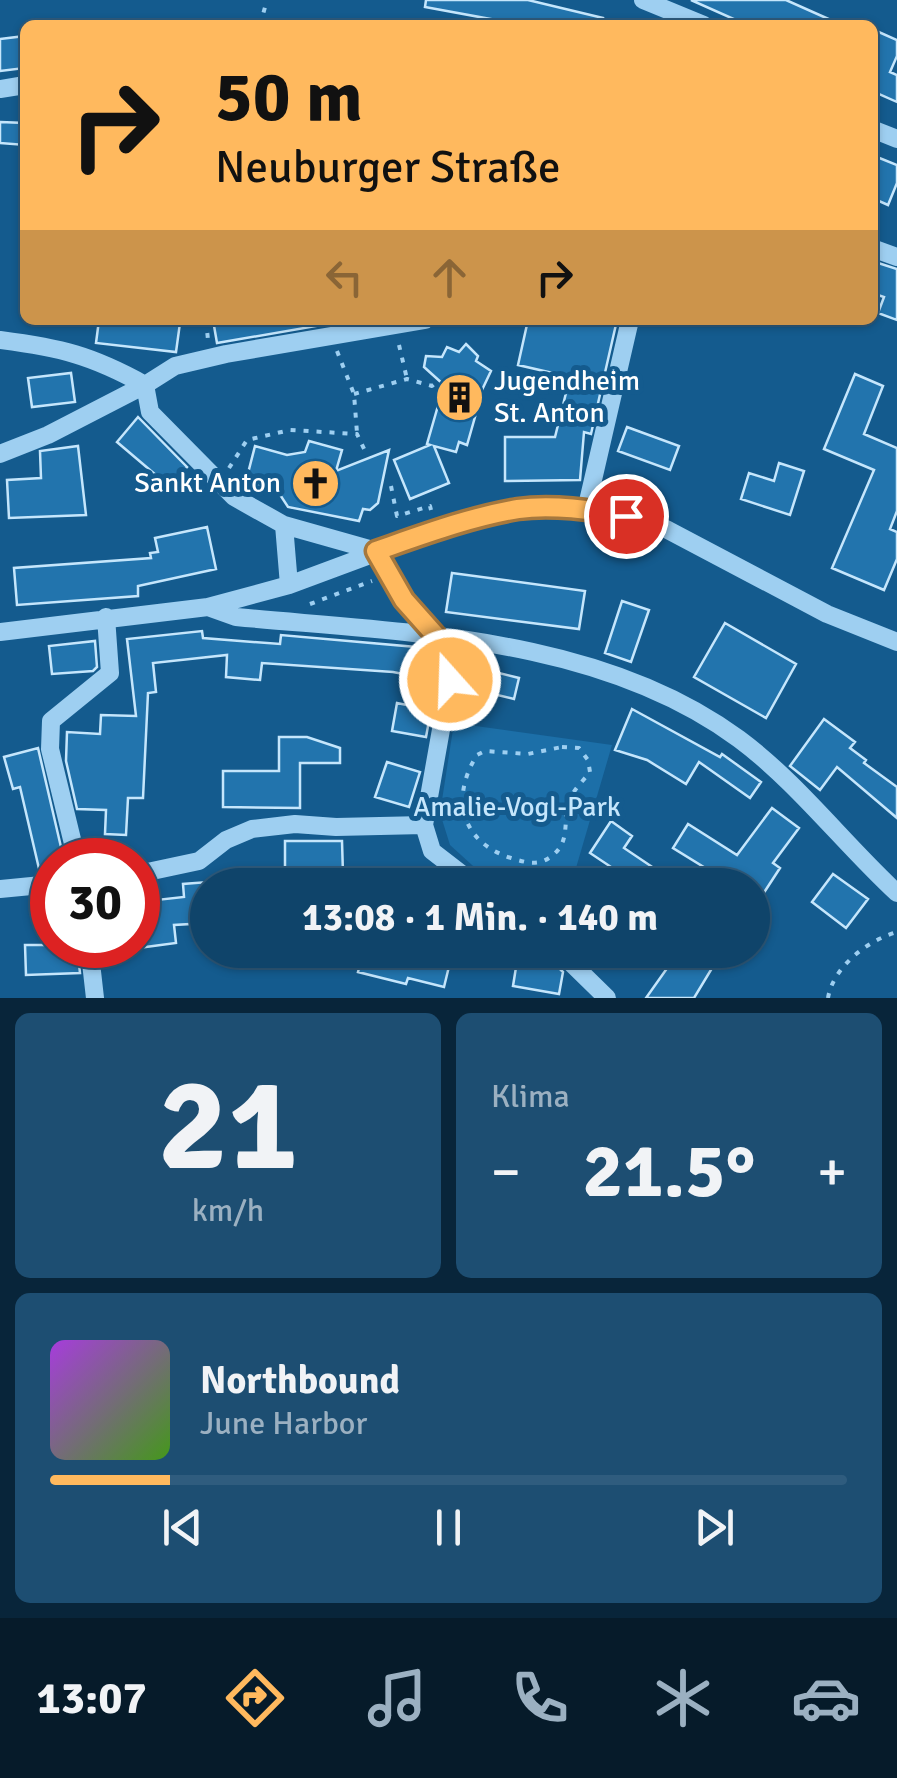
<!DOCTYPE html>
<html lang="de">
<meta charset="utf-8">
<style>
:root{--surface:#0f446a;--page:#1d4e72;--text:#f1f3f6;--muted:#9bb0c1;--line:#2f5c7e;--accent:#ffb95e}
body{margin:0;font-family:Signika,sans-serif;background:var(--page);color:var(--text);height:100vh;display:flex;flex-direction:column;font-size:38px;white-space:nowrap}
*{box-sizing:border-box;margin:0}
p{font-size:32px;color:var(--muted)}
.icon{flex:none;width:55px;height:55px;fill:none;stroke:currentColor;stroke-width:2;stroke-linecap:round;stroke-linejoin:round}
.map{position:relative;height:998px;overflow:hidden}
.panel{display:flex;flex-direction:column;gap:15px;padding:15px;background:#08253a;flex:1}
.panel>*{flex:none}
.top-card{position:absolute;left:20px;top:20px;width:858px;height:305px;border-radius:15px;box-shadow:0 2px 8px #0004,0 0 0 2px var(--line);background:#ffb95e;color:#111;overflow:hidden}
.speed{position:absolute;left:30px;top:838px;display:flex;gap:20px;font-size:50px;font-weight:700;text-align:center}
.speed>*{display:grid;place-content:center;width:130px;height:130px;border-radius:50%;background:var(--surface);box-shadow:0 2px 8px #0004,0 0 0 2px var(--line);line-height:1}
.speed .limit{border:15px solid #d22;background:#fff;color:#111}
.pin{position:absolute;display:grid;place-items:center;width:85px;height:85px;color:#fff;margin:-42px;border:5px solid #fff;border-radius:50%;box-shadow:0 2px 10px #0007}
.me{position:absolute;width:110px;margin:-55px;rotate:340deg;stroke-linejoin:round;filter:drop-shadow(0 0 8px #0008)}
.turn{display:flex;align-items:center;gap:35px;height:210px;padding:0 30px;font-size:45px}
.turn .icon{width:130px;height:130px;stroke-width:2.5}
.turn b{display:block;font-size:70px;line-height:85px}
.lanes{display:flex;align-items:center;height:95px;padding:0 30px;background:#0003;justify-content:center;gap:50px;direction:ltr}
.lanes .off{opacity:.35}
.big{font-size:75px;font-weight:700;line-height:1.1}
.panel .widget{flex:1;display:flex;flex-direction:column;justify-content:center;gap:15px;min-width:0;padding:0 35px;border-radius:15px;background:var(--page)}
.panel .dial{align-items:center;gap:0}
.dial b{font-size:130px;line-height:1}
.song{display:flex;align-items:center;gap:30px}
.cover{width:120px;height:120px;border-radius:15px;background:linear-gradient(135deg,hsl(280 70% 55%),hsl(100 70% 35%))}
.played{height:10px;border-radius:5px;background:linear-gradient(90deg,var(--accent) 15%,var(--line) 15%)}
.keys{display:flex;justify-content:space-around;direction:ltr}
.heat{display:flex;justify-content:space-between;align-items:center;font-size:55px;direction:ltr}
.panel .tiles{flex:1;display:grid;gap:15px;grid-template-columns:1fr 1fr}
.widget:last-child{grid-column:span 2}
.trip{position:absolute;left:190px;top:868px;width:580px;height:100px;border-radius:50px;background:var(--surface);box-shadow:0 2px 8px #0004,0 0 0 2px var(--line);font-weight:700;line-height:100px;text-align:center}
.tab-bar{display:flex;height:160px;justify-content:space-around;align-items:center;background:#061b2a;color:var(--muted)}
.tab-bar .icon{width:70px;height:70px}
.tab-bar .selected{color:var(--accent)}
.tab-bar b{font-size:45px;color:var(--text)}
.map>svg:first-child{display:block}
</style>
<div class="map">
<svg width="897" height="998" viewBox="0 0 897 998">
<rect width="100%" height="100%" fill="#145b8e"/>
<path fill="#1c6fa8" d="M454 723 612 745 571 885H494L450 845 440 813Z"/>
<path fill="#2274ad" stroke="#c5e6fc" stroke-width="2.5" d="M426 0H528L603 18 602 25H523L425 7Z
M691 0H786L842 25H747Z
M872 29 897 40V56L890 72 897 75V102L872 91Z
M25 36V68L0 71V39Z
M0 122 25 123V145L0 143Z
M872 155 897 165V183L888 205 872 198Z
M872 261 897 269V320L878 313 884 297 872 293Z
M99 320 180 323 176 352 96 343Z
M213 320H316V326L217 343Z
M528 320H617L591 434 584 432 580 480 505 481V437H555L570 377 518 365Z
M466 344 478 356 476 361 491 371 473 409 477 410 467 445 459 442 456 452 434 446 449 483 410 499 394 460 430 445 427 444 444 385 424 367 426 356 442 357 447 347 459 352Z
M71 373 75 402 32 407 28 378Z
M855 374 883 386 864 434 897 448V511L890 529 897 532V559L884 590 832 568 874 470 824 449Z
M138 417 187 467 170 487 117 442Z
M627 427 679 446 670 470 618 451Z
M309 441 342 450 336 471 389 450 378 503 370 510 363 509 359 521 288 507 277 490 246 481 255 446 287 455 305 452Z
M78 446 86 515 9 518 7 480 41 478 40 451Z
M779 463 804 471 790 515 741 499 749 473 774 481Z
M207 527 216 569 138 586V596L17 605 14 568 151 558 150 553 158 552 155 538Z
M452 573 585 591 579 629 446 612Z
M622 601 649 610 631 662 605 653Z
M725 623 796 664 766 718 694 677Z
M202 631 203 638 280 644 281 635 427 648 424 678 393 672 262 663 260 680 226 677 227 655 153 663 156 692 148 693 143 798H128L126 835 105 834 106 810 77 809 66 761 67 732 100 734 101 715 136 716 127 639Z
M95 641 97 667 93 671 52 674 49 646Z
M487 670 519 678 514 699 481 691Z
M397 703 431 710 426 737 392 731Z
M632 709 720 757 722 754 761 782 750 798 699 762 686 784 647 760 615 750Z
M824 719 855 742 850 748 866 760 864 763 897 787V818L837 767 820 790 790 766Z
M279 737H307L340 748V763H300V808L223 807V771H279Z
M38 748 64 860H52V872L40 873 20 787 13 789 4 757Z
M387 762 420 772 409 807 375 797Z
M772 808 799 828 773 863 780 868 752 911V885H733L673 848 688 824 737 855Z
M611 821 632 836 624 848 679 885H638L590 853Z
M285 841H342L343 874H285Z
M833 874 868 899 846 928 812 902Z
M208 882V923L174 925 176 943 138 948V902L184 897 183 884Z
M25 945H77L80 973 26 975Z
M364 950H453L444 987 408 978 406 984 358 972Z
M680 950H723L694 998H646Z
M518 955 551 960 563 972 559 994 513 986Z"/>
<g fill="none" stroke-linecap="round" stroke-linejoin="round">
<path stroke="#9ecff1" stroke-width="4" stroke-dasharray="5 8" stroke-linecap="butt" d="M209 25 216 20 223 25
M260 25 267 0
M206 320 208 340
M399 345 407 379
M337 351 354 394 357 433
M354 394 407 379 432 386 439 380
M229 468 247 440 290 430 357 434 366 453
M391 486 397 516 430 506 431 510
M310 604 372 581
M562 747 579 748 588 760 590 772C584 780 575 788 571 797 561 816 572 839 554 854 540 867 527 863 511 858 461 842 450 798 477 755L485 751 528 754Z
M828 998C833 967 868 940 897 932"/>
<path stroke="#9ecff1" stroke-width="18" d="M643 0 704 25
M0 89 25 85
M872 129 897 139
M872 248 897 257
M0 340C61 348 91 355 145 385L175 366 226 354 425 320
M0 454 48 435 145 385 150 412 234 497 284 525 376 551
M586 510 630 320
M284 525 289 585
M208 607 236 617C404 633 598 635 739 739 797 782 844 844 897 893
M0 632 208 607 289 585 437 530 520 509 586 510 626 515 666 529 827 614 897 642
M424 825 432 851 476 885
M77 860 50 749 51 721 110 673 106 617
M138 874 199 861 226 840 252 829 295 824 336 827 424 825 450 679 436 636 404 600 377 551
M0 889 52 884
M89 945 95 998
M558 950 607 998"/>
</g>
<g fill="none" stroke-linecap="round" stroke-linejoin="round">
<defs>
<path id="route" d="M450 680 436 636 404 600 376 551C422 535 470 517 518 509 552 504 592 510 626 516"/>
</defs>
<use href="#route" stroke="#a6783d" stroke-width="25"/>
<use href="#route" stroke="#ffb95e" stroke-width="18"/>
</g>
<defs>
<symbol id="building-disc" viewBox="-11 -11 22 22"><circle r="9.5" fill="#ffb95e" stroke="#145b8e"/><path d="M-4-6H4V6H1V3H-1V6H-4ZM-2.5-4.3h1.7v1.8h-1.7ZM.8-4.3h1.7v1.8H.8ZM-2.5-1h1.7V.8h-1.7ZM.8-1h1.7V.8H.8Z" fill="#111"/></symbol>
<symbol id="church-disc" viewBox="-11 -11 22 22"><circle r="9.5" fill="#ffb95e" stroke="#145b8e"/><path d="M-1.2-6h2.4v3.5h3.3v2.4h-3.3V6h-2.4V-.1h-3.3v-2.4h3.3Z" fill="#111"/></symbol>
</defs>
<g fill-rule="evenodd">
<use href="#building-disc" x="432" y="370" width="55" height="55"/>
<use href="#church-disc" x="288" y="456" width="55" height="55"/>
</g>
<g text-anchor="middle" dominant-baseline="central" stroke-width="10" stroke-linejoin="round" paint-order="stroke">
<g font-size="28" fill="#fff" stroke="#145b8e" text-anchor="start">
<text x="494" y="381">Jugendheim<tspan x="494" dy="32">St. Anton</tspan></text>
<text x="281" y="483" text-anchor="end">Sankt Anton</text>
</g>
<g font-size="28" fill="#c5e6fc" stroke="#145b8e">
<text x="517" y="807">Amalie-Vogl-Park</text>
</g>
</g>
</svg>
<div class="speed"><div class="limit">30</div></div>
<div class="pin" style="left:626px;top:516px;background:#d93025"><svg class="icon" aria-label="arrive" viewBox="0 0 24 24"><path d="M6 21V4h12l-3 4 3 4H6"/></svg></div>
<svg class="me" style="left:450px;top:680px" viewBox="-20 -20 40 40"><circle r="17" fill="#ffb95e" stroke="#fff" stroke-width="3"/><path d="M0-11L8 9 0 5-8 9z" fill="#fff"/></svg>
<div class="trip">13:08 · 1 Min. · 140 m</div>
<div class="top-card">
<div class="turn"><svg class="icon" aria-label="right" viewBox="0 0 24 24"><path d="M7 20v-9h11M14 6l5 5-5 5"/></svg><div><b>50 m</b>Neuburger Straße</div></div>
<div class="lanes"><svg class="icon off" aria-label="left" viewBox="0 0 24 24"><path d="M17 20v-9H6M10 6l-5 5 5 5"/></svg><svg class="icon off" aria-label="ahead" viewBox="0 0 24 24"><path d="M12 20V5M6 11l6-6 6 6"/></svg><svg class="icon" aria-label="right" viewBox="0 0 24 24"><path d="M7 20v-9h11M14 6l5 5-5 5"/></svg></div>
</div>
</div>
<section class="panel">
<div class="tiles">
<div class="widget dial"><b>21</b><p>km/h</p></div>
<div class="widget"><p>Klima</p>
<div class="heat"><a>−</a><b class="big">21.5°</b><a>+</a></div>
</div>
<div class="widget">
<div class="song"><i class="cover"></i><div><b>Northbound</b><p>June Harbor</p></div></div>
<div class="played"></div>
<div class="keys"><svg class="icon" aria-label="previous" viewBox="0 0 24 24"><path d="M18 5L8 12l10 7zM5 5v14"/></svg><svg class="icon" aria-label="pause" viewBox="0 0 24 24"><path d="M8 5v14M16 5v14"/></svg><svg class="icon" aria-label="next" viewBox="0 0 24 24"><path d="M6 5l10 7-10 7zM19 5v14"/></svg></div>
</div>
</div>
</section>
<nav class="tab-bar">
<b>13:07</b>
<svg class="icon selected" aria-label="directions" viewBox="0 0 24 24"><path d="M12 3l9 9-9 9-9-9zM9 14v-3h6M13 9l2 2-2 2"/></svg>
<svg class="icon" aria-label="music" viewBox="0 0 24 24"><path d="M9 18V5l10-2v13"/><circle cx="6" cy="18" r="3"/><circle cx="16" cy="16" r="3"/></svg>
<svg class="icon" aria-label="phone" viewBox="0 0 24 24"><path d="M5 4h4l2 5-3 2q2 4 5 5l2-3 5 2v4C11 20 4 13 5 4z"/></svg>
<svg class="icon" aria-label="climate" viewBox="0 0 24 24"><path d="M12 3v18M4 7l16 10M4 17L20 7"/></svg>
<svg class="icon" aria-label="car" viewBox="0 0 24 24"><path d="M5 17H2v-5l4-1 3-4h7l3 4 3 1v5h-3M9 17h6M6 11h13"/><circle cx="7" cy="17" r="2"/><circle cx="17" cy="17" r="2"/></svg>
</nav>
